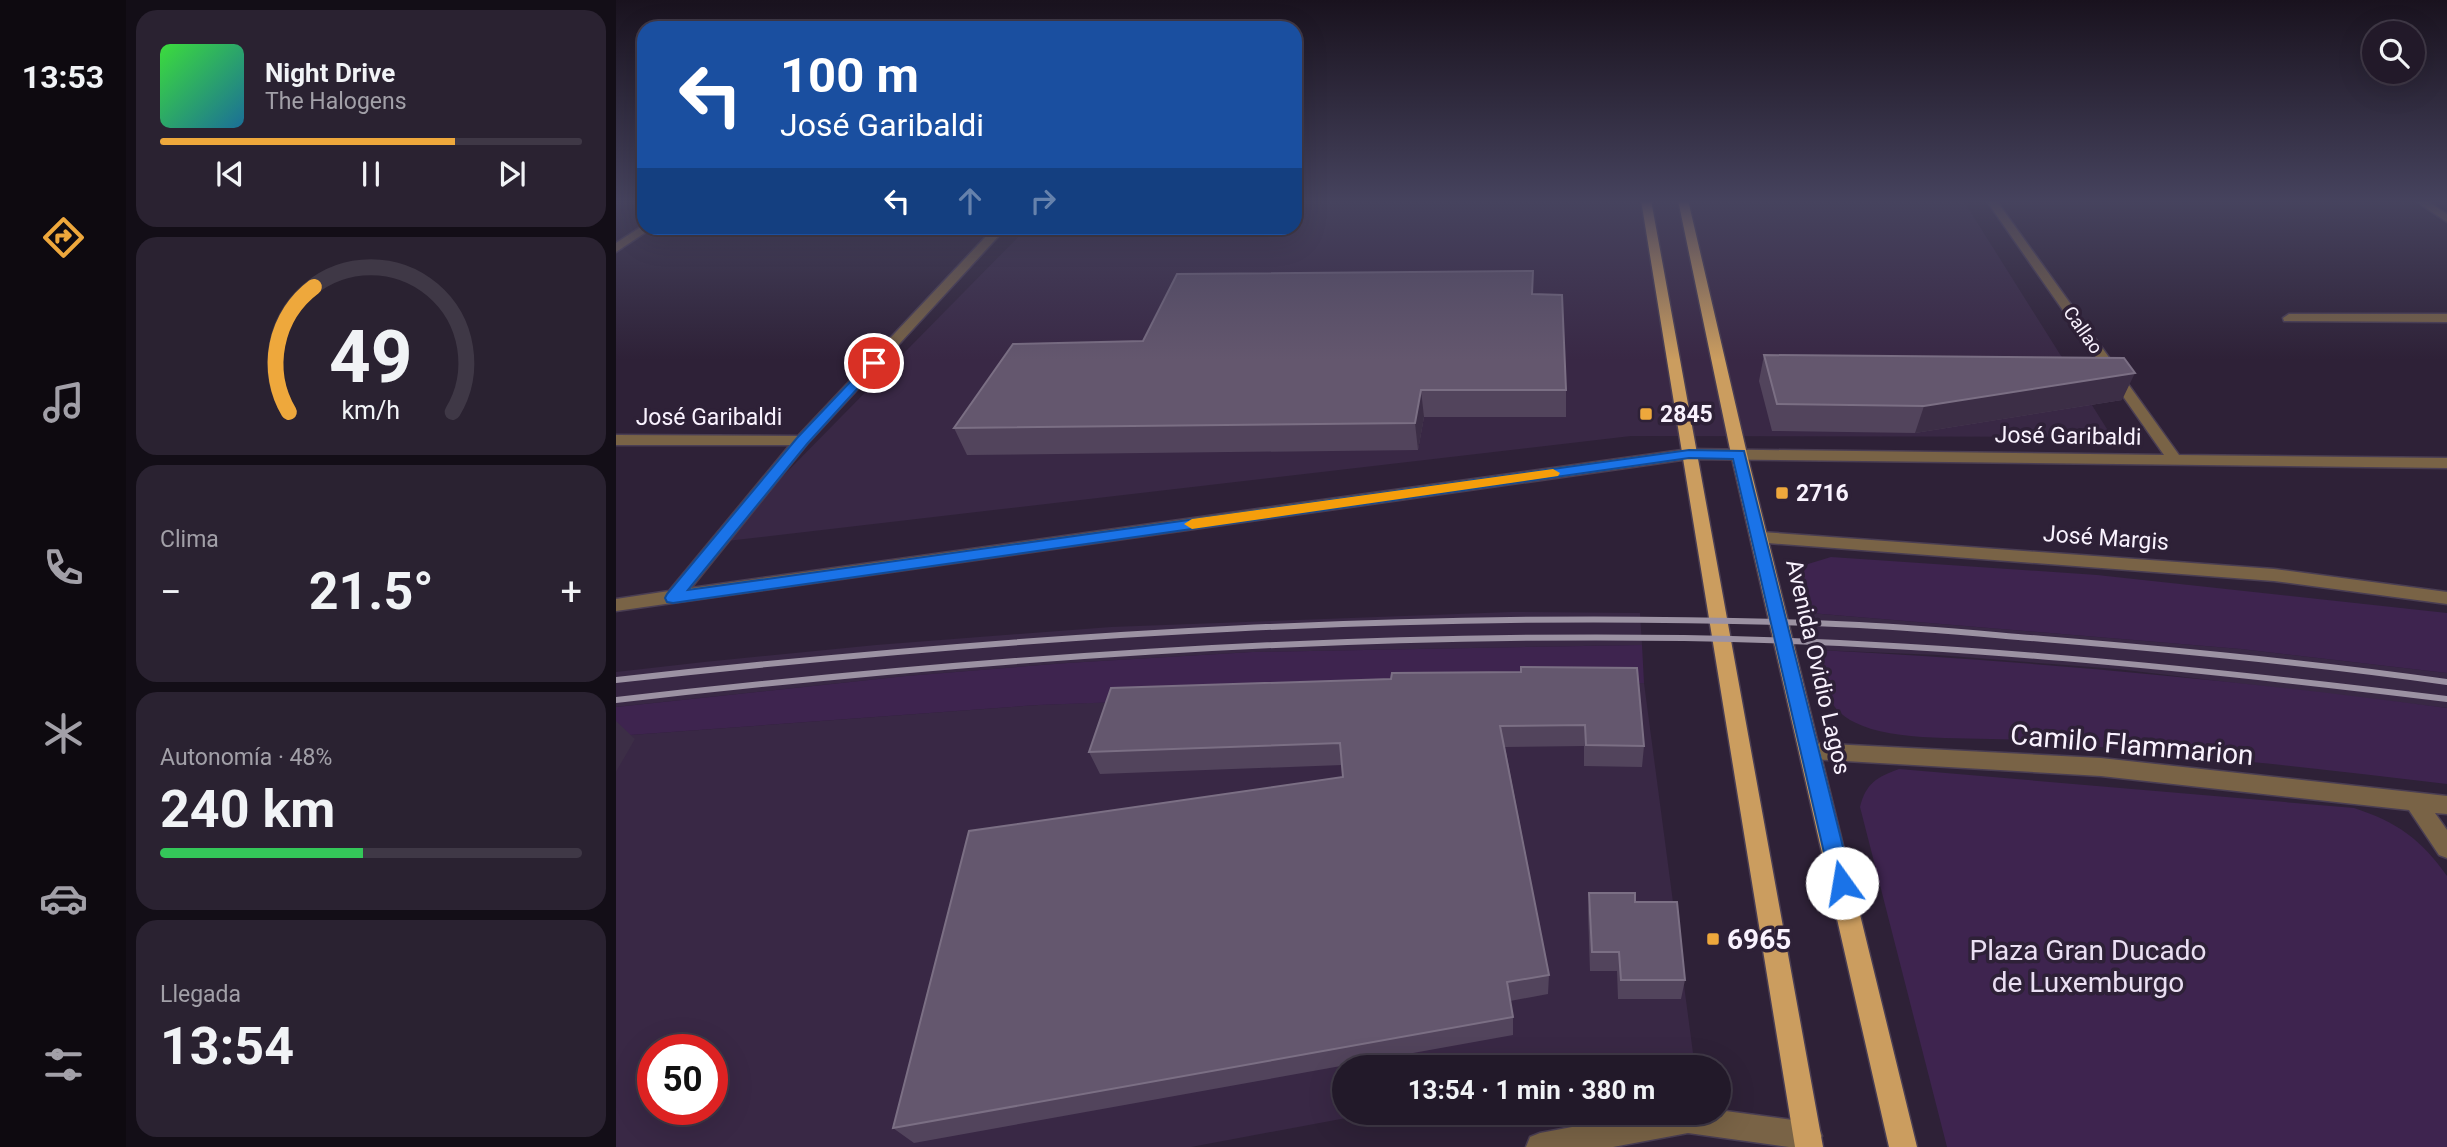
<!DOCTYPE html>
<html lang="es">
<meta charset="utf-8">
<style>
:root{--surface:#221929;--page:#2a2231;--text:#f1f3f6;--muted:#a2a0a8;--line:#3f3846;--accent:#eea83c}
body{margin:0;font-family:Roboto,sans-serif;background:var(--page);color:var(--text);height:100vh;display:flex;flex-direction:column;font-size:26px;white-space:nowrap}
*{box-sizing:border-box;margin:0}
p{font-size:23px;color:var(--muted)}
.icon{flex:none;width:38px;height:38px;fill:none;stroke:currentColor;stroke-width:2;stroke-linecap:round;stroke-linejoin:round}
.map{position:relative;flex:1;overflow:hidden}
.side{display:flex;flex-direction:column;gap:10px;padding:10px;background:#130e17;width:490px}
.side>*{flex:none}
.top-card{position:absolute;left:21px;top:21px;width:665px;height:214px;border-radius:21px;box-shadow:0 7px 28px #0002,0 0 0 2px var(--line);background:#1a4fa0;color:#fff;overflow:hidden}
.tools{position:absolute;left:1746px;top:21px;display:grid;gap:14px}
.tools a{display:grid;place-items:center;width:63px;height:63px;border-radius:50%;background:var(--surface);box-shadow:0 7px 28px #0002,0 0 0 2px var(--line);font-size:35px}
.speed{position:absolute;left:21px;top:1034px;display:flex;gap:14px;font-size:35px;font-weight:700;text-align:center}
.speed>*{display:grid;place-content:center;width:91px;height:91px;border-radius:50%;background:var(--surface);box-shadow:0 7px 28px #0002,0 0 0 2px var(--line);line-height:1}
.speed .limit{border:10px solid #d22;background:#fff;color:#111}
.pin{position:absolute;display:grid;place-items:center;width:60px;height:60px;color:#fff;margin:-30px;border:4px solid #fff;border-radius:50%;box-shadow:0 2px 7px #0007}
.me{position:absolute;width:77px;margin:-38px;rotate:347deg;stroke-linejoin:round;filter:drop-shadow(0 0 5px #0008)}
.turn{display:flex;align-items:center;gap:24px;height:147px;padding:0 28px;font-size:32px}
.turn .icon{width:91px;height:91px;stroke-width:2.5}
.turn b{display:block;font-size:49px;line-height:60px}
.lanes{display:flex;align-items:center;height:66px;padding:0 28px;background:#0003;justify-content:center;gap:35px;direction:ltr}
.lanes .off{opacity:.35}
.big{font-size:52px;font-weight:700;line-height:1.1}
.side .tile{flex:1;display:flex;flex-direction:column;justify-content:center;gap:10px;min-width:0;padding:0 24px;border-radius:21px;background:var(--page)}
.side .dial{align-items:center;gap:0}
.dial svg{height:182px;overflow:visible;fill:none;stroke:var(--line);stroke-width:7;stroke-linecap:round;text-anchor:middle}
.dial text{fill:var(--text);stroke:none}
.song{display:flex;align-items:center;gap:21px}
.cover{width:84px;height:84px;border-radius:10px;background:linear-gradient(135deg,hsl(120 70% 55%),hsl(200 70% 35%))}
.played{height:7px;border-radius:4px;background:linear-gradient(90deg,var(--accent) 70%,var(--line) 70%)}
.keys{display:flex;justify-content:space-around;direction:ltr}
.heat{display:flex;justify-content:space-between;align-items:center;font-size:38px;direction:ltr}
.charge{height:10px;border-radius:5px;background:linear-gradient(90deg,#34c759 48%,var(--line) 0)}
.trip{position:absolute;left:716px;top:1055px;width:399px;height:70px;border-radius:35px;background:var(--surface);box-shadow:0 7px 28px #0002,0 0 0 2px var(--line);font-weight:700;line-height:70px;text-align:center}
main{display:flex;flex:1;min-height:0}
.tabs{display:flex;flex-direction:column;width:126px;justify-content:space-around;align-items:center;background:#0e0a10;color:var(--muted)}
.tabs .icon{width:49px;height:49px}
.tabs .selected{color:var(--accent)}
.tabs b{font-size:32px;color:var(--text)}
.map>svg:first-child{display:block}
</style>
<main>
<nav class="tabs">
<b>13:53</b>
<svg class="icon selected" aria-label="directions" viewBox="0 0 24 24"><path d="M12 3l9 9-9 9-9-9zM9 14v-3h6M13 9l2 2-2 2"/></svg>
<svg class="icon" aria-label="music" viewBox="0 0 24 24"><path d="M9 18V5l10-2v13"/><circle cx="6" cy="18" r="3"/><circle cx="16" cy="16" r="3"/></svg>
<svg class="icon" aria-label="phone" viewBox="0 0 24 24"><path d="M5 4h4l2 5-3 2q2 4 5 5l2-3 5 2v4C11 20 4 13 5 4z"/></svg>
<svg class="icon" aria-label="climate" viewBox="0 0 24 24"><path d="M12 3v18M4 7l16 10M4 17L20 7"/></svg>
<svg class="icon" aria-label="car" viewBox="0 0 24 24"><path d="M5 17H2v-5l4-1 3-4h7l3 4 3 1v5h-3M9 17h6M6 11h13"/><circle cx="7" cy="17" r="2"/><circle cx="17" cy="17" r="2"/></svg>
<svg class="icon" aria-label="filters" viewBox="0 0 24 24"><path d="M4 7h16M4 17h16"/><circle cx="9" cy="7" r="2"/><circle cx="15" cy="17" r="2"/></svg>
</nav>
<section class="side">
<div class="tile">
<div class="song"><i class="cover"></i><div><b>Night Drive</b><p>The Halogens</p></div></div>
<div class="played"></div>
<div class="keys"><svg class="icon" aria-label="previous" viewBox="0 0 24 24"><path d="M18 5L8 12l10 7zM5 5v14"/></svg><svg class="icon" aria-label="pause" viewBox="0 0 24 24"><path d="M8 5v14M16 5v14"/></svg><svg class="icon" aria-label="next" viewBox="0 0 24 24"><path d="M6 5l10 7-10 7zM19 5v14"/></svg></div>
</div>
<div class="tile dial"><svg viewBox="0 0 100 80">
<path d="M14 69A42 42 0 1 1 86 69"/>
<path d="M14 69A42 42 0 0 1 25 14" stroke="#eea83c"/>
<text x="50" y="56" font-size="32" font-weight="700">49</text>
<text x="50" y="72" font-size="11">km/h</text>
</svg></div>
<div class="tile"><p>Clima</p>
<div class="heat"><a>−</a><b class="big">21.5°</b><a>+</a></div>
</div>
<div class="tile"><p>Autonomía · 48%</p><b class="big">240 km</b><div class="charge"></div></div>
<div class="tile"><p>Llegada</p><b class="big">13:54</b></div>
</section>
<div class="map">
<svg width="1831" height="1147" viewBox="0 0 1831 1147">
<rect width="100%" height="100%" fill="#2e2137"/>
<path fill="#392845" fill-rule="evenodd" d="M679 200H1347L1496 437 1015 436 102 542 411 228H679Z
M895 612 1024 613 1026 645 636 652 451 663 290 676 0 707V672L88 662 260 645 495 627Z
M1194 613 1625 649 1831 673V708L1501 669 1321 655 1203 650Z
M1028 683 1077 1053 1001 1068H728V1113H757L575 1147H0V736L422 705 913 685ZM37 1050H96V1110H37Z"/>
<path fill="#3e244f" d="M1215 557 1481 575 1831 613V673L1625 649 1194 613 1183 581 1192 564Z
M1026 645 1028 683 422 705 0 736V707L290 676 451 663 636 652Z
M1203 650C1413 661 1622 680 1831 708V784C1692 767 1554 753 1415 741 1367 736 1289 743 1247 726 1208 711 1208 686 1203 650Z
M1283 769 1738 808C1781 822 1805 839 1831 876V1147H1331L1244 807C1250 783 1261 777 1283 769Z"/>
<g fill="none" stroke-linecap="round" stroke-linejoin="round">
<defs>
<path id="minor" d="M1370 200H1380L1563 455 1831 458V468L1073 459 0 611V599L53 591 174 445H0V435L182 436 378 228H390L191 444 75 588 1073 449 1548 455Z
M1798 200H1810L1831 214V222Z
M28 225V228H36L0 252V243Z
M1673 314H1831V322L1668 321 1667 318Z
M1145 532 1658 569 1831 592V604L1658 581 1139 542 1137 538 1139 534Z
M1195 743 1485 758 1831 796V814L1819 813 1831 830V858L1823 855 1793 810 1485 776 1195 759 1188 757 1185 751 1188 745Z
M1102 1110 1192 1122 1202 1126 1206 1136 1199 1147H1173L1072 1133 997 1147H910L914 1137 924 1133 1031 1113H1102Z"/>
<path id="major" d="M1025 200H1035L1207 1147H1179Z
M1062 200H1072L1131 454 1301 1147H1273L1115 454Z"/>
</defs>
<use href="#minor" stroke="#4a3e53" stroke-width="3"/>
<use href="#major" stroke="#4a3e53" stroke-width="3"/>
<use href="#minor" fill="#796346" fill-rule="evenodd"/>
<use href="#major" fill="#cb9d5f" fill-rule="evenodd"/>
<path stroke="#9c92a3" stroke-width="6" d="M0 680C412 634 828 607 1243 625 1305 628 1366 634 1427 639 1562 650 1697 663 1831 682
M0 700C355 659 710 633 1068 638 1323 642 1578 668 1831 699"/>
</g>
<path fill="#52445c" d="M917 294 950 390V417H808L802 450 351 455 338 428 527 341Z
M1148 355 1506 400 1299 433 1156 431 1143 381Z
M905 672 1028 746 1026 767 968 766V746L889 747 933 975 932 994 894 1001 897 1017V1035L298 1143 277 1128 727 777 726 765 484 774 473 752 775 679Z
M973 893 1019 902 1069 980 1065 999H1002L1001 971H974L972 912Z"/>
<path fill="#3c2e46" d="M1519 373 1506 400 1299 433 1308 406Z
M805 390 808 417 802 450 799 423Z
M0 721 19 739 0 772Z"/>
<path fill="#64576e" stroke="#7b6f84" stroke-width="2" d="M917 271 916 294 946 295 950 390H805L799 423 338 428 397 344 527 341 561 274Z
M1148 355 1508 358 1519 373 1308 406 1161 404Z
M905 667 1021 668 1028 746 970 745 969 725 884 726 933 975 891 982 897 1017 277 1128 353 831 727 777 724 743 473 752 495 688 775 679 776 673 905 672Z
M973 893H1019V902H1061L1069 980H1005L1003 952H976Z"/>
<linearGradient id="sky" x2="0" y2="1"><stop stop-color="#19121e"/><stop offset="0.56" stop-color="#46435e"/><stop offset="1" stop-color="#46435e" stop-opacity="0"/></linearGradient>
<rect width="1831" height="360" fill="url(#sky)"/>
<path fill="#1a73e8" stroke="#114b97" stroke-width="2" d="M258 360 264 363 262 366 191 444 72 590 1073 450 1128 451 1236 883 1233 890 1226 893 1218 890 1215 883 1117 459 1073 458 57 603 51 602 49 598 51 594 181 438 254 361Z"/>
<path fill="#f59e0b" d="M937 469 944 473 942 476 576 529 568 524 576 519Z"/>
<g fill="#eea83c" stroke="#2e2137" stroke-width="2.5">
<rect x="1023" y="407" width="14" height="14" rx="3.5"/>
<rect x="1159" y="486" width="14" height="14" rx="3.5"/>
<rect x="1090" y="932" width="14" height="14" rx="3.5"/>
</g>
<g text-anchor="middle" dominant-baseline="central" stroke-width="7" stroke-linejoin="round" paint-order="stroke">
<g font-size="19" fill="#f9f2fe" stroke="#2e2137">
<text transform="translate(1467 330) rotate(55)">Callao</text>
</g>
<g font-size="23" font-weight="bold" fill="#f9f2fe" stroke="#2e2137" text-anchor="start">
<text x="1044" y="414">2845</text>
<text x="1180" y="493">2716</text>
</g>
<g font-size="23" fill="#f9f2fe" stroke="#2e2137">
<text x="93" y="417">José Garibaldi</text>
<text transform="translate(1452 436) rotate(1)">José Garibaldi</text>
<text transform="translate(1490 538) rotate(4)">José Margis</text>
<text transform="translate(1202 667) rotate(77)">Avenida Ovidio Lagos</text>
</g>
<g font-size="28" fill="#f9f2fe" stroke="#2e2137">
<text transform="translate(1516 745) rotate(5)">Camilo Flammarion</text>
</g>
<g font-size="28" font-weight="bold" fill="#f9f2fe" stroke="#2e2137" text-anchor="start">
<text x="1111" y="939">6965</text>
</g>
<g font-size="28" fill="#eadff3" stroke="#2e2137">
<text x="1472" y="950">Plaza Gran Ducado<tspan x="1472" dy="32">de Luxemburgo</tspan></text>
</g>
</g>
</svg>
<div class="tools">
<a><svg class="icon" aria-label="search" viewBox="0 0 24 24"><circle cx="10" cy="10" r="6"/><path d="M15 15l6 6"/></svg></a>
</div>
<div class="speed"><div class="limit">50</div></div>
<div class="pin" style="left:258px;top:363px;background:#d93025"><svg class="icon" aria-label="arrive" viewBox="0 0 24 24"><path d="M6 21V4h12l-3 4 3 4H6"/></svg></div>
<svg class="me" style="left:1226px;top:883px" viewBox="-20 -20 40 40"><circle r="19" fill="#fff"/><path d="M0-13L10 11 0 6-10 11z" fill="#1a73e8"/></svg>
<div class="trip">13:54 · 1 min · 380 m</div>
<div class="top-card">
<div class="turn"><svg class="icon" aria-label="left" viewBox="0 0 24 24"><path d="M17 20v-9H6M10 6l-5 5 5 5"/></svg><div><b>100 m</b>José Garibaldi</div></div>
<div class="lanes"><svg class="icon" aria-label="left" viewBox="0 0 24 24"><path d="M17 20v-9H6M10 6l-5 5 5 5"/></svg><svg class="icon off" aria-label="ahead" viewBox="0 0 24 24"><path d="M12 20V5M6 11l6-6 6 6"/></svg><svg class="icon off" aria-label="right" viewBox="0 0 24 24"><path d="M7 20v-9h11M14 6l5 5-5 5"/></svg></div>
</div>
</div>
</main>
